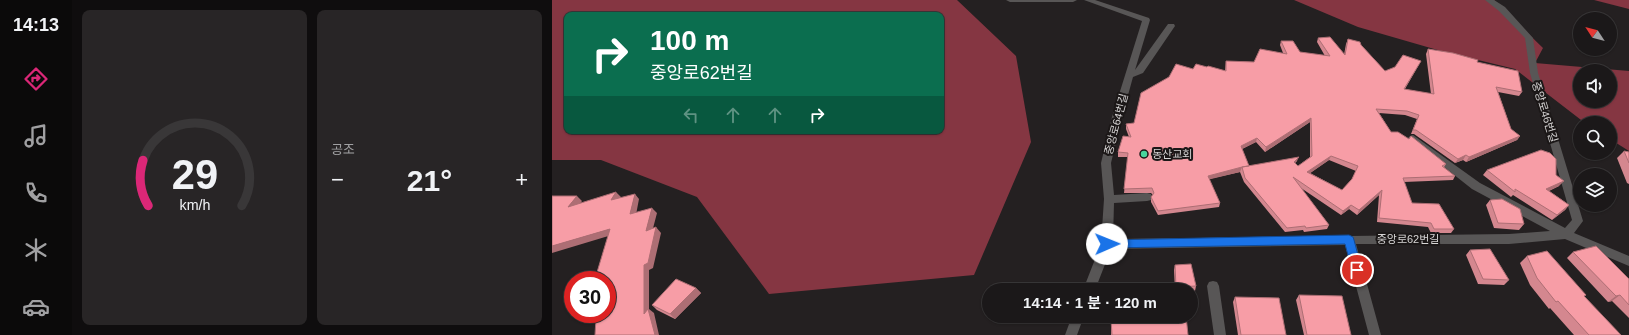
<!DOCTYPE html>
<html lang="ko">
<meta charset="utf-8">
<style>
:root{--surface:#1b1819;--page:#282526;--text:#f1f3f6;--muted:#a0a0a2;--line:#393738;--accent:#db2777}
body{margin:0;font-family:Arial,"Noto Sans KR",sans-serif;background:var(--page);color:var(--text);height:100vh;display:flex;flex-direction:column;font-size:15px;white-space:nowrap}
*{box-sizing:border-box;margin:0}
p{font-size:13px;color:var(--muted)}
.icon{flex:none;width:22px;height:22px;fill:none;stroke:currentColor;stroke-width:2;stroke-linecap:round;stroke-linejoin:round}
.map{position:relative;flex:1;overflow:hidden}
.drawer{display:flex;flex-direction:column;gap:10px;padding:10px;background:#0f0d0e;width:480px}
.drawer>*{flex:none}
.guide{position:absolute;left:12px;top:12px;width:380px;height:122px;border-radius:8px;box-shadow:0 1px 3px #0004,0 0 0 1px var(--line);background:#0b6e4f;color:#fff;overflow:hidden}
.needle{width:26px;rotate:306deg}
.fabs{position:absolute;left:1021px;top:12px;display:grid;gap:8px}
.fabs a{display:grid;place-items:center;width:44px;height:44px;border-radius:50%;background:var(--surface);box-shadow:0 1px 3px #0004,0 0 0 1px var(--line);font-size:20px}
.speed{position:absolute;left:12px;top:271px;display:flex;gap:8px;font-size:20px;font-weight:700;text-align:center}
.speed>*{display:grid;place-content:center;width:52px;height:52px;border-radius:50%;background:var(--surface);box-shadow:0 1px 3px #0004,0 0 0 1px var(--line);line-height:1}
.speed .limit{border:6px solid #d22;background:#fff;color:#111}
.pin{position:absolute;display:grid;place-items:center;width:34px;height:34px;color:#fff;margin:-17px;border:2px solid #fff;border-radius:50%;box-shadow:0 1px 4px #0007}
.me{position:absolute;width:44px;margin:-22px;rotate:89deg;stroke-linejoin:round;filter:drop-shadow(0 0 3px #0008)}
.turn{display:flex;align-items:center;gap:14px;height:84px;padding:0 20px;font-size:18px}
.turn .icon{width:52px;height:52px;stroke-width:2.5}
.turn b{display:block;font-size:28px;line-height:34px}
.lanes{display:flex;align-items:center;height:38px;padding:0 20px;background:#0003;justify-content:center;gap:20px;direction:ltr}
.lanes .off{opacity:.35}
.big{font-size:30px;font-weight:700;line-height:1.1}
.drawer .card{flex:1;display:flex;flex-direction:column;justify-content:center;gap:6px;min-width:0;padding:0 14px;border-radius:8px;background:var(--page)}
.drawer .dial{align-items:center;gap:0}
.dial svg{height:104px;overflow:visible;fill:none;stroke:var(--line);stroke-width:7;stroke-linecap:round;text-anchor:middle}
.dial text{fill:var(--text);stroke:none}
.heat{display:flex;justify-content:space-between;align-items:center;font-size:22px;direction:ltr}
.drawer .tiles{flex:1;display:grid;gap:10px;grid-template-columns:repeat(2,1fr)}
.trip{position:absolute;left:430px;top:283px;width:216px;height:40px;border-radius:20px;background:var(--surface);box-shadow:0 1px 3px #0004,0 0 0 1px var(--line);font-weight:700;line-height:40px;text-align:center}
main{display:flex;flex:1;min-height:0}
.tabs{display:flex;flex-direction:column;width:72px;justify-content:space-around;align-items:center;background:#0b0a0a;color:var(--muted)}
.tabs .icon{width:28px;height:28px}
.tabs .active{color:var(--accent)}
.tabs b{font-size:18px;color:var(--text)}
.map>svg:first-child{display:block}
</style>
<main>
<nav class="tabs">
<b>14:13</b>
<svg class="icon active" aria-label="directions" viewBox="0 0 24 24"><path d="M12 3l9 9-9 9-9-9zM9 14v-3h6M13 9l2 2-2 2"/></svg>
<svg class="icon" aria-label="music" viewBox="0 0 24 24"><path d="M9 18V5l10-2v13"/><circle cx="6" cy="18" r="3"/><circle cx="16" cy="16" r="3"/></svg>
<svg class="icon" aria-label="phone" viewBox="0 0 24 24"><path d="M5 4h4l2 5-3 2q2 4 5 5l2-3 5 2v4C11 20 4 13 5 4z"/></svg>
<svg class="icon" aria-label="climate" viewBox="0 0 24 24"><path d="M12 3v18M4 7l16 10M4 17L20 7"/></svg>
<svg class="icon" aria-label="car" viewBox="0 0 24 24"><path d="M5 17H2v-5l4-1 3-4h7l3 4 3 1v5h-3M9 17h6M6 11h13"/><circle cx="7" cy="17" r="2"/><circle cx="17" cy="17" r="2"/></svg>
</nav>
<section class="drawer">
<div class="tiles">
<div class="card dial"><svg viewBox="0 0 100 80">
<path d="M14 69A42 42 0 1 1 86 69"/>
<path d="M14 69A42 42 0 0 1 10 34" stroke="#db2777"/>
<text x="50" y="56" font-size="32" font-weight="700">29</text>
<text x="50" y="72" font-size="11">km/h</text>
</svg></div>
<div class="card"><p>공조</p>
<div class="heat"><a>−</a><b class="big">21°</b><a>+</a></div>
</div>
</div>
</section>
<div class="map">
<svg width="1077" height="335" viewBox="0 0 1077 335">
<rect width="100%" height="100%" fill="#242021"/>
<path fill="#853642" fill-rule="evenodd" d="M0 0H405L464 56 479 142 422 275 217 294 145 197 49 160H0ZM15 15H389V131H15Z
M742 0H942L991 48 983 63 1077 71V151L1058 139V123H1033L963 69 889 51 806 27ZM1028 71H1058V101H1028Z
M1042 0H1077V9Z"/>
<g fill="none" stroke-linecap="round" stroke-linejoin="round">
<path fill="#585656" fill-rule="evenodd" d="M454 0H525L521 2H458Z
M532 0H543L597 18 598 20 583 70 616 24H622L623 26 591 73 581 77 570 117 559 163 562 195 595 193 599 194 600 197 599 200 595 201 562 203 561 239 957 234 998 231 920 189 858 140 856 138 858 136 861 135 928 183 1013 228 1020 220 978 73 973 38 947 11 933 0H942L953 7 981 38 986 73 1031 221 1022 233 1077 256V266L1013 239 957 244H804L829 335H817L793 245 559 249 543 290H531L549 244 552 199 549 163 560 117 590 21Z
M661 281 665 282 667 286 674 335H662L655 286 657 282Z
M520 316H532L525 335H513Z"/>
</g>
<path fill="#d4878f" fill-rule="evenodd" d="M766 38 792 55 794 44 796 39 809 45 833 71 869 61 853 89 879 94 874 54 876 49 925 62 970 92 967 96 946 92 959 129 968 136 965 140 914 162 911 160 903 163 862 134H859L865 119 853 115 827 113 839 132 857 139 859 136 894 164 892 167 903 176 901 180 852 182 860 203 902 229 899 233H879L876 227 825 222 827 195 805 215 797 209 789 215 749 188 777 225 775 229 752 232 751 230 733 232 692 182 688 172 657 179 668 203 667 207 606 215 599 202V197L601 195 599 193H572L576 157H566V152L577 137 574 129V124L582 123 641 69 655 67 673 71 674 61 702 62 731 53 728 45 729 41 748 52 773 56 765 42ZM758 122V157L746 166 743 163 745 161 697 166 690 149 704 142 713 152ZM777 160 804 171 800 179 790 190 758 173Z
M1072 151 1077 152V184L1075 183 1065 158Z
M935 170 1004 175 1007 186 997 191 1017 205 1013 210 1000 220 961 195 959 197 931 175Z
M938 200 972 224 967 230 942 228 934 205Z
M918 250 957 280 952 285 926 284 914 255Z
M1021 252 1077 279V318L1060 301 1056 302 1015 258Z
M975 256 1034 295 1032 297 1069 335H1022L998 308 997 309 978 285 968 263Z
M623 265 644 286 643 291 623 290 622 270Z
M144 288 149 293 123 319 105 310 100 305Z
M747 295 799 335H752L744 300Z
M683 297 734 335H686L681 302Z
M559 319 636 335H559Z"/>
<path fill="#ad6e74" d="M759 118 758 122 713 152 714 147Z
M968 136 965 140 914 162 917 157Z
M705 138 704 142 688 150 689 146Z
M914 155 911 160 903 163 906 159Z
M779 156 777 160 754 176 755 172Z
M747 157 745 161 740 166 742 162Z
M690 167 688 172 655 180 656 176Z
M1012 181 1007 186 990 194 994 189Z
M830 190 827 195 805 215 807 210Z
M64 192 69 197 64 205 59 200Z
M83 194 87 199 83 220 78 214Z
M25 196 30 201 22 212 16 207Z
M799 205 797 209 789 215 791 211Z
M1017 205 1013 210 1000 220 1005 215Z
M100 208 105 213 99 236 94 231Z
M104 227 109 233 101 268 97 270V309L102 313 107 335H103L92 314V265Z
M58 229 63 234 0 253V246Z
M53 276 55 280H45L43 279Z
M144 288 149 293 123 319 118 314Z
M1068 295 1060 301 1056 302 1064 296Z"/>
<path fill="#f79da6" stroke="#ad6e74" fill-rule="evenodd" d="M778 37 793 55 796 39 808 42 809 45 833 71 843 67 851 55 869 61 852 89 882 94 876 49 901 53 926 60 925 62 966 71 970 92 944 87 959 129 968 136 917 157 914 155 906 159 864 130H861L867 115 855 111 824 109 839 132H846L857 139 859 136 894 164 890 166 903 176 851 178 860 203 887 204 902 229H882L879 223 827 218 830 190 807 210 799 205 791 211 741 177 777 225 754 228 753 226 735 228 693 178 690 167 656 176 668 203 606 211 599 197 602 193 600 188 572 189 576 153 566 152 571 136 579 137 574 124 582 123 589 93 617 77 624 64 641 69 644 64 655 67 656 66 674 71V61L702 62 708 49 735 54 729 41H741L748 52 778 56 766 38ZM759 118 760 156 746 166 742 162 747 157 690 167 697 166 689 146 705 138 714 147ZM779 156 806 166 800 179 790 190 755 172Z
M989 150 998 153 1004 159V175L1012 181 994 189 1017 205 1005 215 963 189V192L935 170Z
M1072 151 1077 152V163Z
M64 192 59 200 83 194 78 214 100 208 94 231 104 227 96 263 92 265V314L96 309 103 335H43L44 318 50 316V314H55V280H53V276L43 279 58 229 0 246V196H25L16 207Z
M950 199 968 209 972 224 946 223 938 200Z
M1044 246 1077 279V305L1068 295 1064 296 1021 252Z
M938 249 957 280 931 279 918 250Z
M995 251 1034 295 1032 296 1069 335H1037L1006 301 1004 302 985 278 975 256Z
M639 264 644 286 624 287 623 265Z
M124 279 144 288 118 314 100 305Z
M747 295 790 296 799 335H755Z
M683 297 727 298 734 335H689Z
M593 316H634L636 335H560L559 319Z"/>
<path fill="#1a73e8" stroke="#114b97" d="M797 235 801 237 802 240 810 270 809 274 805 275 801 274 800 270 793 244 555 248 551 247 550 244 551 241 555 240Z"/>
<circle fill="#48d49d" stroke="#1b1717" stroke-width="1.5" cx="592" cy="154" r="4"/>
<g text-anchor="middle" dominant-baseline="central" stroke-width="4" stroke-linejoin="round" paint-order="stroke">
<g font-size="11" fill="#d7d5d5" stroke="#1b1717">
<text transform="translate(993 112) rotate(73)">중앙로46번길</text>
<text transform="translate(564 124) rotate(-75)">중앙로64번길</text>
<text x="856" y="239">중앙로62번길</text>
</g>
<g font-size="11" fill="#d7d5d5" stroke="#1b1717" text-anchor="start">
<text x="600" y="154">동산교회</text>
</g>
</g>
</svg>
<div class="fabs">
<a><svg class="needle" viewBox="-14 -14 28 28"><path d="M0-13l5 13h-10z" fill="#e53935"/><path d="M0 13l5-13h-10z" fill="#a0a0a2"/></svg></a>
<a><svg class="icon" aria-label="sound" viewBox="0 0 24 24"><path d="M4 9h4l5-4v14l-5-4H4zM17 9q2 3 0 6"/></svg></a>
<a><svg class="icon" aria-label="search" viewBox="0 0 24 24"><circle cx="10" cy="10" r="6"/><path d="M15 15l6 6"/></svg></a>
<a><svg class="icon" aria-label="layers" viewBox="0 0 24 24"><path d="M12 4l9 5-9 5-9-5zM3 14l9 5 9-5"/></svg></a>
</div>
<div class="speed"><div class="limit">30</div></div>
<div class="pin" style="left:805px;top:270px;background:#d93025"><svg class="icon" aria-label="arrive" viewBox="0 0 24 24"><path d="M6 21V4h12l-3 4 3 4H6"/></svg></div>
<svg class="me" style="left:555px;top:244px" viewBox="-20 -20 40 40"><circle r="19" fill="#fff"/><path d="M0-13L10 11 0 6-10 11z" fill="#1a73e8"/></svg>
<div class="trip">14:14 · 1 분 · 120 m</div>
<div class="guide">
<div class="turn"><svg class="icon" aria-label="right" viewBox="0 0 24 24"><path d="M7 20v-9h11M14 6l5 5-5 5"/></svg><div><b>100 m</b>중앙로62번길</div></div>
<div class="lanes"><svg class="icon off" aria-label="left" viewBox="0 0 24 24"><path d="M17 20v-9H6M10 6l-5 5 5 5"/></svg><svg class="icon off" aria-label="ahead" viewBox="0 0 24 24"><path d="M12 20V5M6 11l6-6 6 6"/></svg><svg class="icon off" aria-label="ahead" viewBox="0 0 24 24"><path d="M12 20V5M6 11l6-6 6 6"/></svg><svg class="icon" aria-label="right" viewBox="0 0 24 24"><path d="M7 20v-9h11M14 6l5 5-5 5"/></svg></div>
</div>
</div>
</main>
